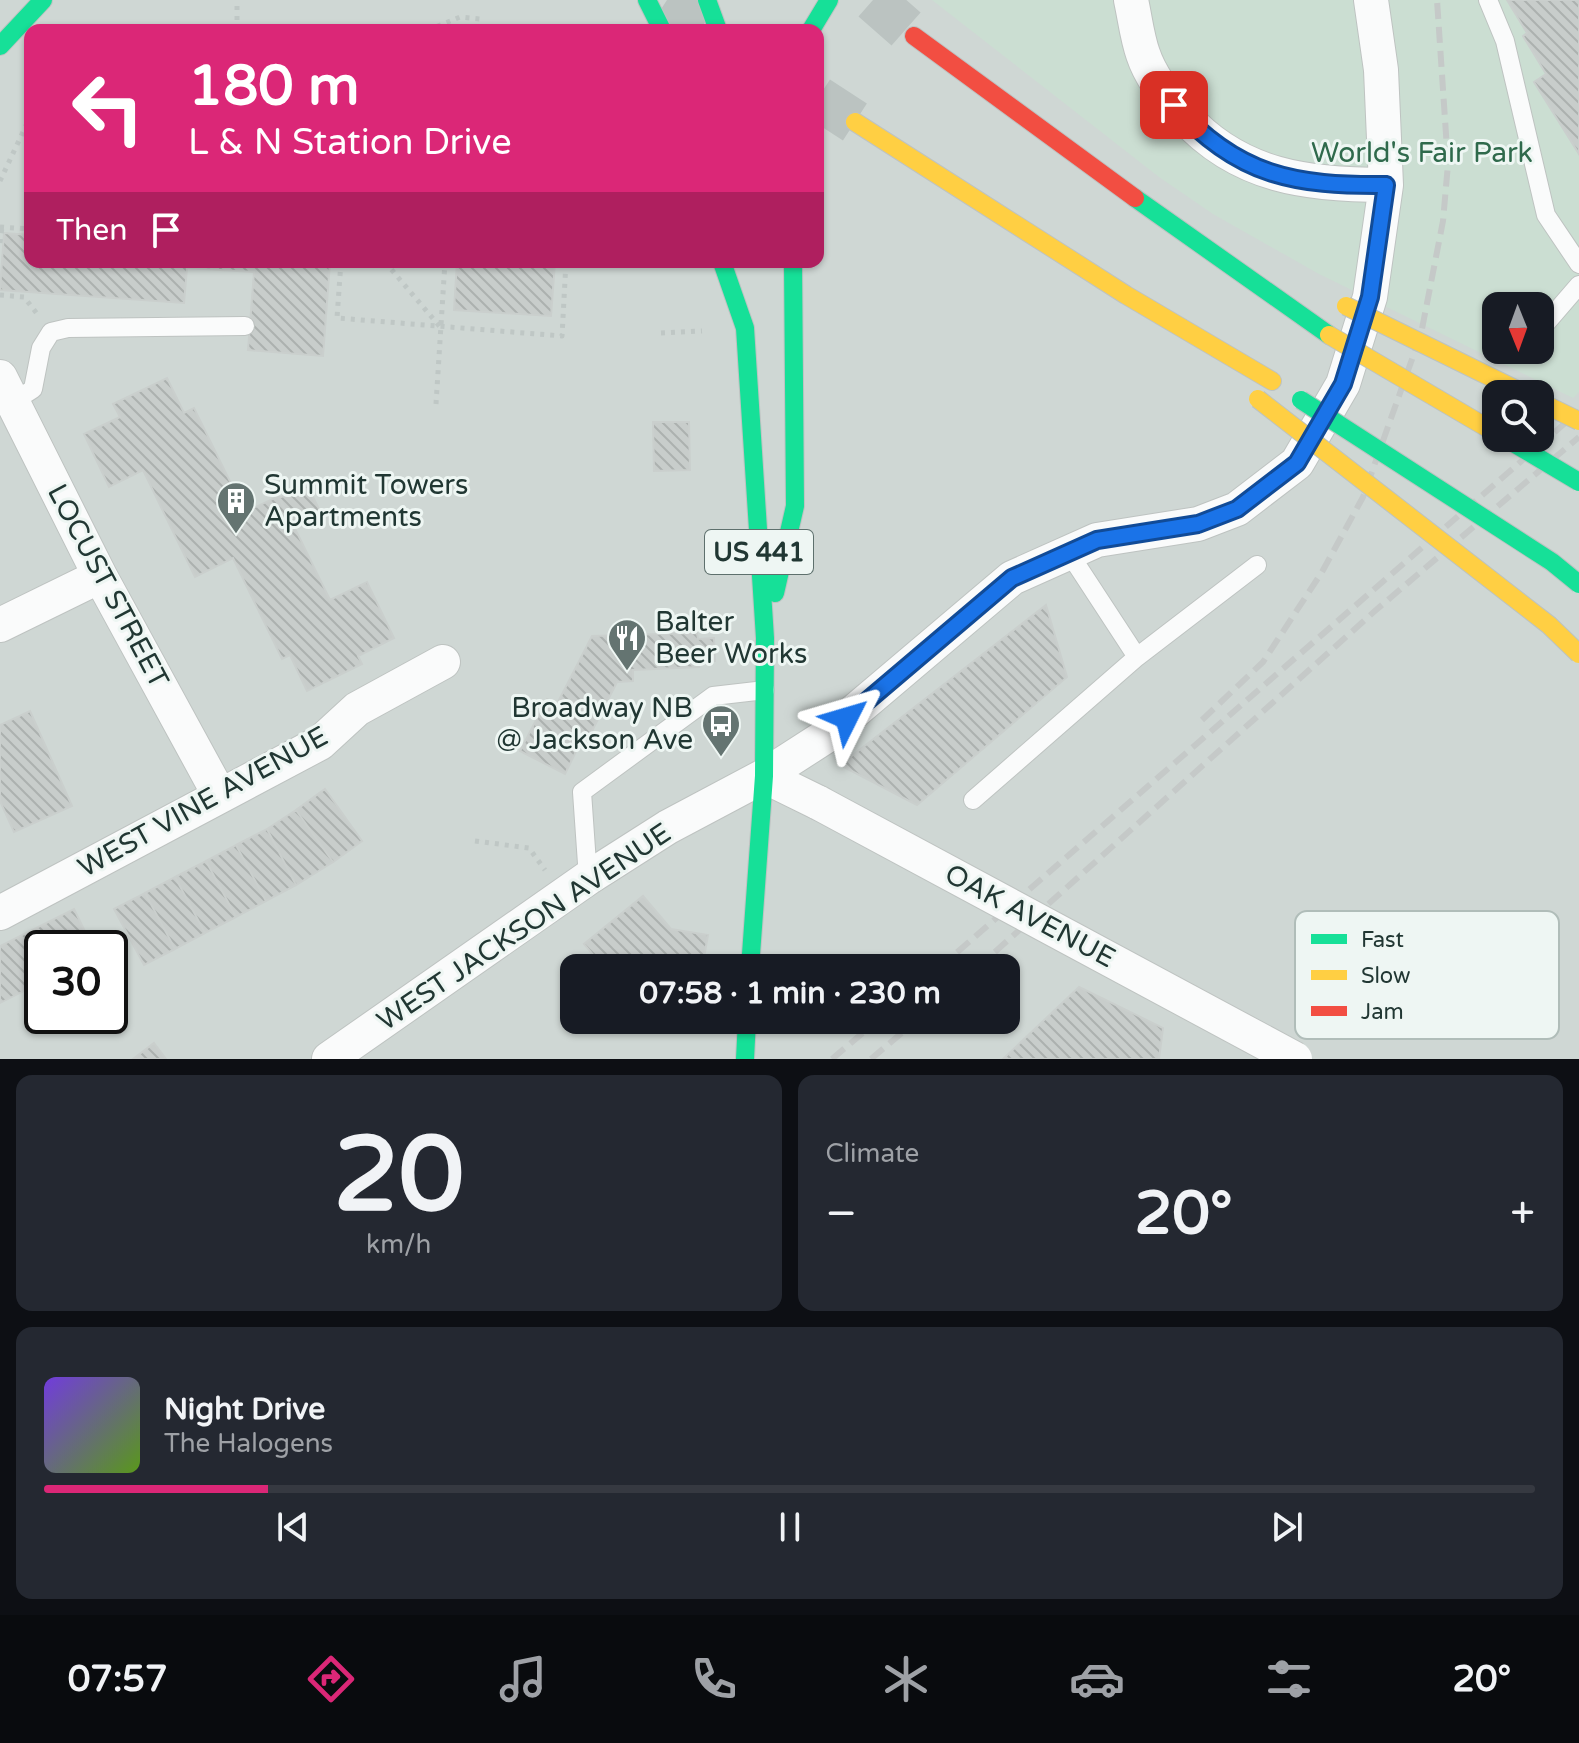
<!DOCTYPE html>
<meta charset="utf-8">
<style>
:root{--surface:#171b24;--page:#242831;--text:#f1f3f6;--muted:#9ea1a6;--line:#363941;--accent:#db2777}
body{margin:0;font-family:"Varela Round",sans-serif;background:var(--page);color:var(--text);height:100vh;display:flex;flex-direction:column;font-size:30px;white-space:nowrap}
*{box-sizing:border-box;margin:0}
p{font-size:26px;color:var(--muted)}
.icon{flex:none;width:44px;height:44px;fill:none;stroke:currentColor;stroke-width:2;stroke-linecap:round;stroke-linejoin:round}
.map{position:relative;height:1059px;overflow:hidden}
.drawer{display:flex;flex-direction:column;gap:16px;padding:16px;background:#0d0f14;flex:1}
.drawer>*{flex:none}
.hud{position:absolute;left:24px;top:24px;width:800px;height:244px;border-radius:16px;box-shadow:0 2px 6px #0004;background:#db2777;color:#fff;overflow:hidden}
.needle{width:52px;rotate:179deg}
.fabs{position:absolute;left:1482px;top:292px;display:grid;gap:16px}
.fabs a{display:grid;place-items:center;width:72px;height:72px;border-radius:16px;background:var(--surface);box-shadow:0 2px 6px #0004;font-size:40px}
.speed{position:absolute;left:24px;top:930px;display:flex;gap:16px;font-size:40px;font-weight:700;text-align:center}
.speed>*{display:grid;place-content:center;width:104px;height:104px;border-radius:50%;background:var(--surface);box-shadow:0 2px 6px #0004;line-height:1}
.speed .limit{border:4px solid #111;border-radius:12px;background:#fff;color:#111}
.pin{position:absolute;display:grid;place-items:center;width:68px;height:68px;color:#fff;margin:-34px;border-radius:16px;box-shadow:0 4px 12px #0006}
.me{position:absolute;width:88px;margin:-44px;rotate:50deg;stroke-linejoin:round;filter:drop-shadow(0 0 6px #0008)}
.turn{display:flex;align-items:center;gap:28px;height:168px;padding:0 32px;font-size:36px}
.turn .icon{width:104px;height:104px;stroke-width:2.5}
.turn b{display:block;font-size:56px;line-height:68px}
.then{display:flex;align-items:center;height:76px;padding:0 32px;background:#0003;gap:16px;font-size:30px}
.big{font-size:60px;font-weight:700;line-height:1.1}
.drawer .tile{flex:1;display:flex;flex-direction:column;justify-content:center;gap:12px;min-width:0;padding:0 28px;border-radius:16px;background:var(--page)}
.drawer .dial{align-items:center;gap:0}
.dial b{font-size:104px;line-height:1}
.song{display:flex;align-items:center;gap:24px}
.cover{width:96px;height:96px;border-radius:12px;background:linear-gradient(135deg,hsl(260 70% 55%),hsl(90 70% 35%))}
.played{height:8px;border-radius:4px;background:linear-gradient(90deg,var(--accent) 15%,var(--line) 15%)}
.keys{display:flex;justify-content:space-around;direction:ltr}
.heat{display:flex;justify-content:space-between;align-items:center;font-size:44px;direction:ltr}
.drawer .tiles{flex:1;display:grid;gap:16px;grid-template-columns:1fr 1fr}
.tile:last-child{grid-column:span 2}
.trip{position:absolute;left:560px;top:954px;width:460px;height:80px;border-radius:16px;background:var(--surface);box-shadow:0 2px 6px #0004;font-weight:700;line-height:80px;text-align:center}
.dock{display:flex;height:128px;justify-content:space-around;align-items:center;background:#090b0e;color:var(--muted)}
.dock .icon{width:56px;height:56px}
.dock .selected{color:var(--accent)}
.dock b{font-size:36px;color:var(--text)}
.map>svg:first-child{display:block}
</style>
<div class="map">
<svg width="1579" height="1059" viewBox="0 0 1579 1059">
<defs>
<pattern id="building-back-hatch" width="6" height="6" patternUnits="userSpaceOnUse" patternTransform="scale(2)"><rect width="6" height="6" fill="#c8cdcb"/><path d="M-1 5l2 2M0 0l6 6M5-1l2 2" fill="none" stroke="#acb1af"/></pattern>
</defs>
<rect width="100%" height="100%" fill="#e1e6e4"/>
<path fill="#cfd7d4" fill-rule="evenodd" d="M0 0H1579V1059H0ZM30 30H818V262H30ZM1496 306H1540V350H1496ZM1496 394H1540V438H1496ZM42 948H110V1016H42ZM574 968H1006V1020H574Z"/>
<path fill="#cbded2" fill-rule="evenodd" d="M932 0H1579V392L1573 398 1319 274 1213 214 1159 177ZM1496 306H1540V350H1496Z"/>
<path fill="url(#building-back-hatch)" stroke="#cacfcd" stroke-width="2" d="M1507 0H1579V154L1534 82 1546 74 1523 36 1527 33Z
M4 233 30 235V262H330L323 356 248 350 254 272 187 268 184 303 0 290Z
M457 262H555L551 316 454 310Z
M167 378 184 413 194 408 245 512 279 496 330 600 367 582 394 638 358 656 362 664 307 691 290 655 282 659 233 558 195 577 143 470 109 487 84 434 120 417 113 404Z
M653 422H689L690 470 654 471Z
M307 485 320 511 292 525 279 498Z
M1046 605 1067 677 917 805 840 765Z
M697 633 698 639 714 638 715 661H699V667L633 670V681L617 682 590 735 585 733 565 774 520 751 547 699 557 704 592 636Z
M30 711 72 806 14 832 0 801V725Z
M325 789 362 841 333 862 296 810Z
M296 810 333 862 296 885 267 829Z
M267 829 296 885 266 901 236 845Z
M236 845 266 901 236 917 206 861Z
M206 861 236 917 205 933 175 877Z
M175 877 205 933 175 949 145 893Z
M145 893 175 949 144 965 114 909Z
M643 896 671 929 708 935 703 963H700L704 968H604L584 944Z
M74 909 93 948H42V982L0 1003V946Z
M1079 987 1163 1028 1159 1059H1003Z
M641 1020H664L651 1031Z
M154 1043 166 1059H133Z"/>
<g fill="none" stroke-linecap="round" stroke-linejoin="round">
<path stroke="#bbc3c1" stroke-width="44" stroke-dasharray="44 22" stroke-linecap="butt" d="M667 0 713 30
M873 0 914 36
M818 98 855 122"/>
<defs>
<path id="lane" d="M1488 0 1505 41 1546 215 1579 264
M1541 329 1579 285
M13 402 33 389 41 348 51 332 68 328 245 326
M1137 657 1257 565
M973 800 1137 657 1069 553
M588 878 582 792 713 696 765 690"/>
<path id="street" d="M1131 0C1135 18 1137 37 1143 54 1151 78 1167 98 1184 116 1239 177 1308 185 1386 185
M0 377 100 576 219 794
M0 625 100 576
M764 776 819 803
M0 913 320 743 357 709 443 662
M329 1059 588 878 668 827 764 776 823 738 1012 578 1097 540 1198 524 1237 509 1297 463 1343 384 1370 297 1386 185 1381 70 1371 0"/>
<path id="fast" d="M647 0 662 30
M707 0 718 30
M811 30 829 0
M0 46 43 0
M1135 198 1329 335
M722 262 745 328 765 638 764 776 750 968
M775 593 795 506 793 262
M745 1059 747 1020"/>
<path id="slow" d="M855 122 1126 295 1272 381"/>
<path id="jam" d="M914 36 1135 198"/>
</defs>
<use href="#lane" stroke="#bec3c1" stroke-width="20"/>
<use href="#street" stroke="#bec3c1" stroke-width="36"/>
<use href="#fast" stroke="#bec3c2" stroke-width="20"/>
<use href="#slow" stroke="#bec3c2" stroke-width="20"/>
<use href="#jam" stroke="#bec3c2" stroke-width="20"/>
<path stroke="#bfc7c5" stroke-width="5" stroke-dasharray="4 6" stroke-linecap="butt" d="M237 30V0
M428 30 460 17 480 19
M0 181 30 117
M0 227 30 229
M0 243 2 227
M341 262 337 318 562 336 566 262
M385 262 441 328
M0 295 24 297 38 315
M661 333 702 331
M436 404 445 262
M475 841 529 848 545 870"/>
<use href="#lane" stroke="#fafbfb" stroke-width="18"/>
<use href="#street" stroke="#fafbfb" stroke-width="34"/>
<use href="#fast" stroke="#16e098" stroke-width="18"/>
<use href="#slow" stroke="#ffcf43" stroke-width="18"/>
<use href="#jam" stroke="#f24e42" stroke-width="18"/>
<path stroke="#c5c9c8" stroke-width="6" stroke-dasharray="16 8" stroke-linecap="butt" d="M1202 720 1263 662 1322 572 1363 497 1421 334 1443 221 1448 164 1437 0
M939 968 1579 411
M977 968 1376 610 1579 437
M832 1059 878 1020
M871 1059 917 1020"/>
<defs>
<path id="street-bridge" d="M819 803 1295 1059"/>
<path id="fast-bridge" d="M1301 400 1552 562 1579 584
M1505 438 1579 482"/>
<path id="slow-bridge" d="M1346 306 1525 394
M1329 335 1496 433
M1258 399 1549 625 1579 654
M1540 402 1579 421"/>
</defs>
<use href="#street-bridge" stroke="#bec3c1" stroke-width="36" stroke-linecap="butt"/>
<use href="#fast-bridge" stroke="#bcc3c1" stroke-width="20" stroke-linecap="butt"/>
<use href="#slow-bridge" stroke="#bcc3c1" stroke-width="20" stroke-linecap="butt"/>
<use href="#street-bridge" stroke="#fafbfb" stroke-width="34"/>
<use href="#fast-bridge" stroke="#16e098" stroke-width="18"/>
<use href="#slow-bridge" stroke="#ffcf43" stroke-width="18"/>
</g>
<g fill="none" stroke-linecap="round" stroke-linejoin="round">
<defs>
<path id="route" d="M847 718 1012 578 1097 540 1198 524 1237 509 1297 463 1343 384 1370 297 1386 185C1295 186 1237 176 1174 105"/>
</defs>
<use href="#route" stroke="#114b97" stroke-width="20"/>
<use href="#route" stroke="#1a73e8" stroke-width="14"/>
</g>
<defs>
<symbol id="building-pin" viewBox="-11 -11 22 30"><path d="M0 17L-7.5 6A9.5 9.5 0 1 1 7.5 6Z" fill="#647471" stroke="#eef6f3"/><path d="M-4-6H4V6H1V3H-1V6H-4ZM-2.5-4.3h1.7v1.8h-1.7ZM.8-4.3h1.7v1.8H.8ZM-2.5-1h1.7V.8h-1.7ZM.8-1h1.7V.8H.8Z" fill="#fff"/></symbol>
<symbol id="restaurant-pin" viewBox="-11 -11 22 30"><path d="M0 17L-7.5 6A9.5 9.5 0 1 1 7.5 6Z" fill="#647471" stroke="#eef6f3"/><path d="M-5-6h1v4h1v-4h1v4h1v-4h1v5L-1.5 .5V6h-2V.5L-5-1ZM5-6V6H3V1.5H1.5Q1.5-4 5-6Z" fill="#fff"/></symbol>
<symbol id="bus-pin" viewBox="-11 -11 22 30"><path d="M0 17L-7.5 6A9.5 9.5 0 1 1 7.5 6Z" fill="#647471" stroke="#eef6f3"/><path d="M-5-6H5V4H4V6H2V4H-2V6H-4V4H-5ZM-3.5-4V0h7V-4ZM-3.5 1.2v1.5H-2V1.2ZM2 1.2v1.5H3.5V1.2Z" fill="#fff"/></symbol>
</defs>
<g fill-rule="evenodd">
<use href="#building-pin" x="214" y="479" width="44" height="60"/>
<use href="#restaurant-pin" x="605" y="616" width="44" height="60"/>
<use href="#bus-pin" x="699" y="702" width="44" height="60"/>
</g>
<g text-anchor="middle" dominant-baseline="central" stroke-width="6" stroke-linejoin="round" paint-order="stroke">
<rect fill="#eef6f3" stroke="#5e706d" stroke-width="2" x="705" y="530" width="108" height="44" rx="6"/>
<g font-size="26" font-weight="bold" fill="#213733">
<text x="759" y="552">US 441</text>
</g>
<g font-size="28" fill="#2f6a4c" stroke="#eef6f3">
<text x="1422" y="153">World's Fair Park</text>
</g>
<g font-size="28" fill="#213733" stroke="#eef6f3" text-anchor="start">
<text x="264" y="485">Summit Towers<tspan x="264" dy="32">Apartments</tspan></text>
<text x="655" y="622">Balter<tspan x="655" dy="32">Beer Works</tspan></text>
<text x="693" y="708" text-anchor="end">Broadway NB<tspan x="693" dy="32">@ Jackson Ave</tspan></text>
</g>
<g font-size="28" fill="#213733" stroke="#eef6f3">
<text transform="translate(108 586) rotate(62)">LOCUST STREET</text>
<text transform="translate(203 802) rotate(-29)">WEST VINE AVENUE</text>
<text transform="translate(1030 916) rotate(28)">OAK AVENUE</text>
<text transform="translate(524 927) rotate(-34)">WEST JACKSON AVENUE</text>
</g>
</g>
<rect x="1295" y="911" width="264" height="128" rx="12" fill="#eef6f3" stroke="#b0bdb9" stroke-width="2"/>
<rect x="1311" y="934" width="36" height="10" fill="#16e098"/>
<rect x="1311" y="970" width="36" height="10" fill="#ffcf43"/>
<rect x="1311" y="1006" width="36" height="10" fill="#f24e42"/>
<g font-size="22" fill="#213733">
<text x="1361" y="947">Fast</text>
<text x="1361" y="983">Slow</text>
<text x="1361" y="1019">Jam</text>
</g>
</svg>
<div class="fabs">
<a><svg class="needle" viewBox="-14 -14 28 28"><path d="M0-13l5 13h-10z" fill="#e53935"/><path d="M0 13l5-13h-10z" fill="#9ea1a6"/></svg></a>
<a><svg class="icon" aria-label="search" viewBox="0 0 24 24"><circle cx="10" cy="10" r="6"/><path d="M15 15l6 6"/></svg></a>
</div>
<div class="speed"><div class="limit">30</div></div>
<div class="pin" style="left:1174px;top:105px;background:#d93025"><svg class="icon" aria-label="arrive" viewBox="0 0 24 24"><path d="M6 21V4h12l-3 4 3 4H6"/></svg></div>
<svg class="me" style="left:847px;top:718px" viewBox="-20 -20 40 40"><path d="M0-17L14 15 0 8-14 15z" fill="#1a73e8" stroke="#fff" stroke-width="4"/></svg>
<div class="trip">07:58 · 1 min · 230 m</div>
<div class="hud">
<div class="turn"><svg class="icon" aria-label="left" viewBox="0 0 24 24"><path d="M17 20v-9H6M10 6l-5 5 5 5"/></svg><div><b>180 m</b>L &amp; N Station Drive</div></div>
<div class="then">Then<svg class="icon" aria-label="arrive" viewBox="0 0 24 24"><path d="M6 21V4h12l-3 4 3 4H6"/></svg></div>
</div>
</div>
<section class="drawer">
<div class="tiles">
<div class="tile dial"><b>20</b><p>km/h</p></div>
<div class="tile"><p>Climate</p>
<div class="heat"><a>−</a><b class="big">20°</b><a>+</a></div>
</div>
<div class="tile">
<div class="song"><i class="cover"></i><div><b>Night Drive</b><p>The Halogens</p></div></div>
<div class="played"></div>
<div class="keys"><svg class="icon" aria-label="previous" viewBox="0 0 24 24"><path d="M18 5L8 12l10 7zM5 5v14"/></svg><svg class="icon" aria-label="pause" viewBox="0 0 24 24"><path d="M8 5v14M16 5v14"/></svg><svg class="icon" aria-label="next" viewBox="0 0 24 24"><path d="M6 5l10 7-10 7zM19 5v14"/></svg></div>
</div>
</div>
</section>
<nav class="dock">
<b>07:57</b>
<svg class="icon selected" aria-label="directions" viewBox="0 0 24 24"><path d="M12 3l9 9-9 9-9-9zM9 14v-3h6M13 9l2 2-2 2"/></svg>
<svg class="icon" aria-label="music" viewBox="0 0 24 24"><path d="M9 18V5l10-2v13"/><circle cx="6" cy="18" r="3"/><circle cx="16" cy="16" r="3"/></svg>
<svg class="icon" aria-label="phone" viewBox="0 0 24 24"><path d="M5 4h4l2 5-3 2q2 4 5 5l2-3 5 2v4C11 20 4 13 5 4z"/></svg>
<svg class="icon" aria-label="climate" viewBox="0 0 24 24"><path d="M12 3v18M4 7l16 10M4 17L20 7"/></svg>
<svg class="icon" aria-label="car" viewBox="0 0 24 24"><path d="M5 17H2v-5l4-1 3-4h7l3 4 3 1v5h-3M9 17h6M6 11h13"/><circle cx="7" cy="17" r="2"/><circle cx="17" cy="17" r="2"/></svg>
<svg class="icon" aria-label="filters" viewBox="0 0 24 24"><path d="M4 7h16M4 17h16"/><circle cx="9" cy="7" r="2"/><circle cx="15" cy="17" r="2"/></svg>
<b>20°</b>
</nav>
